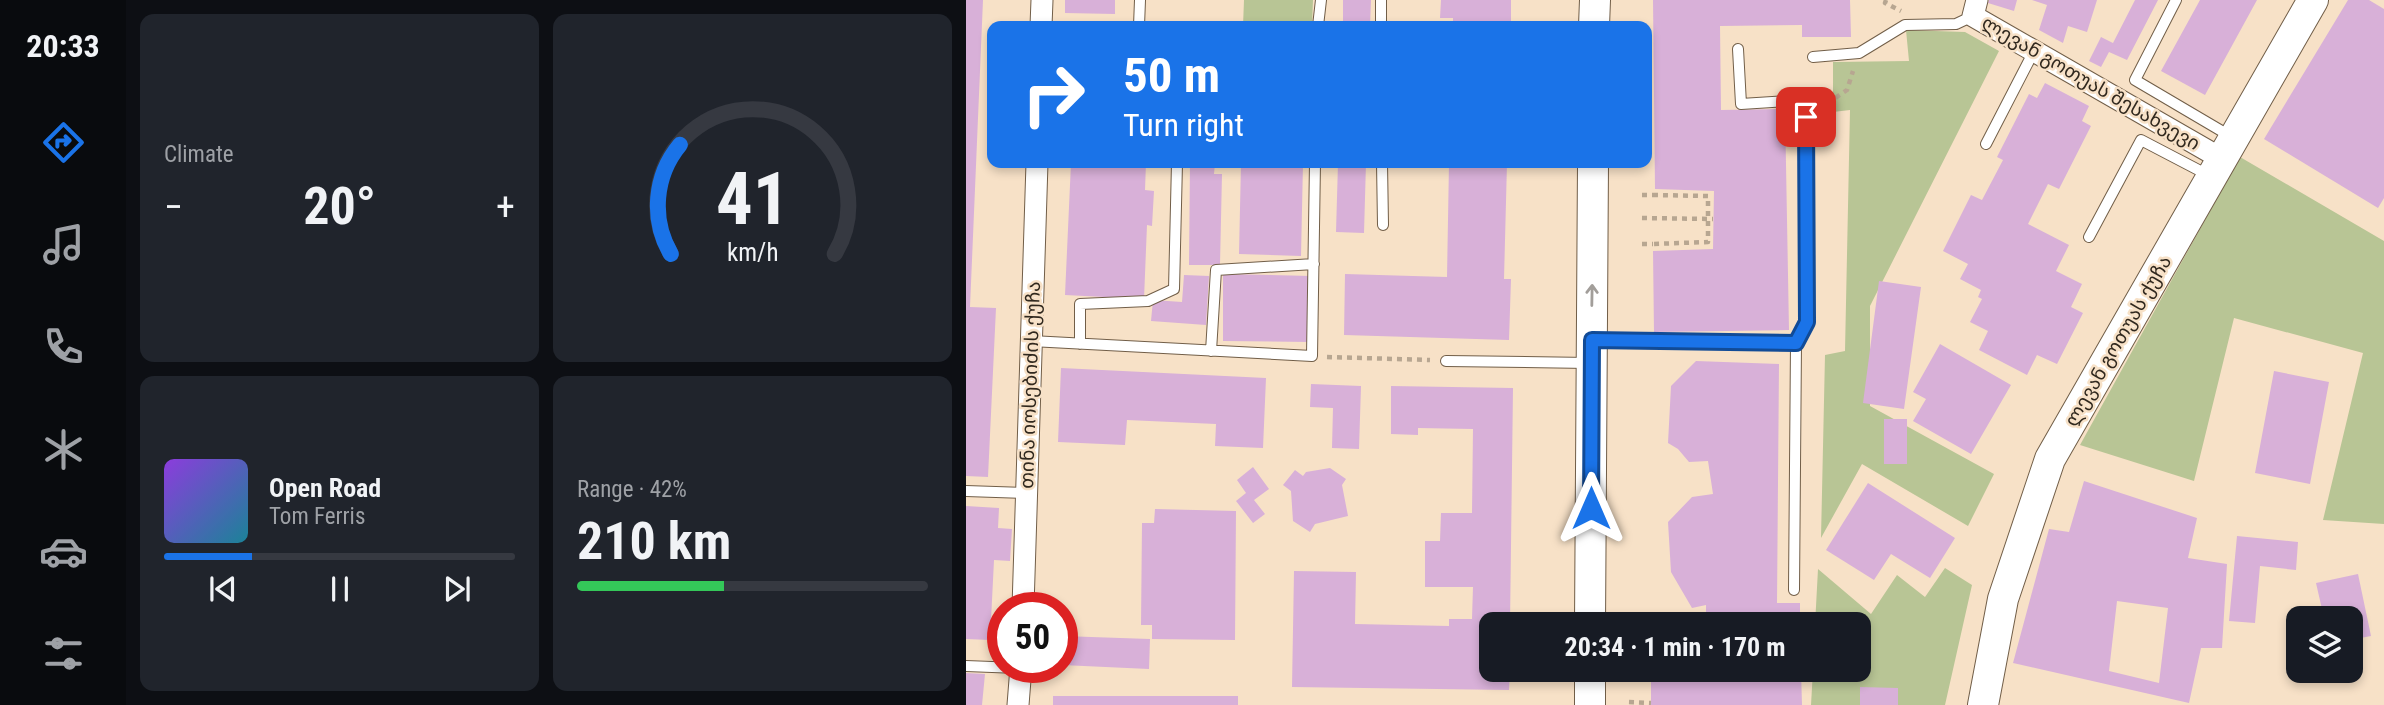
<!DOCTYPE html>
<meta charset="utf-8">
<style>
:root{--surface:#171b24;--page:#20242c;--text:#f1f3f6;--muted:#9ea1a6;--line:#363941;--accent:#1a73e8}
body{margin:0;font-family:"Roboto Condensed","Noto Sans Georgian",sans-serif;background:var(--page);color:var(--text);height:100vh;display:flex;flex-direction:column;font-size:26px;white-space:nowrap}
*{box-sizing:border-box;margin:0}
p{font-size:23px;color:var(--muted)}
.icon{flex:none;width:38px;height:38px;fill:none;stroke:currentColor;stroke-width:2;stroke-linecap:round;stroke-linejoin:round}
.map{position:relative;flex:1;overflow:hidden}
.details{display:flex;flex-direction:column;gap:14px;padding:14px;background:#0d0f14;width:840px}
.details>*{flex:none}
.top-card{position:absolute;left:21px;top:21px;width:665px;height:147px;border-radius:14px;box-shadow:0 4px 10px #0003;background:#1a73e8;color:#fff;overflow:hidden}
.buttons{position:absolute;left:1320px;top:606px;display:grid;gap:14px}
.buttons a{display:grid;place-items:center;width:77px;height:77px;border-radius:14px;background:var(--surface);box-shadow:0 4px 10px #0003;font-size:35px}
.speed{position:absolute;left:21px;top:592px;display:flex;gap:14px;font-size:35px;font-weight:700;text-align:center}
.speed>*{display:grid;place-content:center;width:91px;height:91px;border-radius:50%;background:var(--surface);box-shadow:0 4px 10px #0003;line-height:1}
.speed .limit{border:10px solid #d22;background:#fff;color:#111}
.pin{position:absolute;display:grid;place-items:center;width:60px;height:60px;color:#fff;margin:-30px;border-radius:14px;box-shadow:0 4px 10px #0006}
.me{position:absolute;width:77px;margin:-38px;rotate:0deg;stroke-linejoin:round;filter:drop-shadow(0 0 5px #0008)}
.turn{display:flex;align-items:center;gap:24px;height:147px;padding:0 21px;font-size:32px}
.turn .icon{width:91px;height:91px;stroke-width:2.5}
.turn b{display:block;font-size:49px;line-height:60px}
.big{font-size:52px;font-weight:700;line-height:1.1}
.details .widget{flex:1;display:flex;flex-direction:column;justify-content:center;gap:10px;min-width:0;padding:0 24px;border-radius:14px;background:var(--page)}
.details .dial{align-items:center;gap:0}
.dial svg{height:182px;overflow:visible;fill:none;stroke:var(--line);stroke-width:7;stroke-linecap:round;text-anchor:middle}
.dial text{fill:var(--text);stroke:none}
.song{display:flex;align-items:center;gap:21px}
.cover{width:84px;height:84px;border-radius:10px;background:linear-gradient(135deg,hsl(270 70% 55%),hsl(190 70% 35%))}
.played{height:7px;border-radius:4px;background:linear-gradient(90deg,var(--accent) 25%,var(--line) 25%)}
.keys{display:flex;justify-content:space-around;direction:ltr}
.heat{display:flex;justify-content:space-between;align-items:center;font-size:38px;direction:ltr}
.charge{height:10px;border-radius:5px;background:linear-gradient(90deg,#34c759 42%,var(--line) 0)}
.details .tiles{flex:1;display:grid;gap:14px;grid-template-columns:repeat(2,1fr)}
.trip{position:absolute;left:513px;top:612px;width:392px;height:70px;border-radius:14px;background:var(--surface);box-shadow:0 4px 10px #0003;font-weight:700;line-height:70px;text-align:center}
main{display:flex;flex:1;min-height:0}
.tabs{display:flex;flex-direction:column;width:126px;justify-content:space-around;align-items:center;background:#090b0e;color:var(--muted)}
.tabs .icon{width:49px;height:49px}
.tabs .active{color:var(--accent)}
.tabs b{font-size:32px;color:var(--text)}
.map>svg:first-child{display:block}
</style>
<main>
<nav class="tabs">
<b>20:33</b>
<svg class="icon active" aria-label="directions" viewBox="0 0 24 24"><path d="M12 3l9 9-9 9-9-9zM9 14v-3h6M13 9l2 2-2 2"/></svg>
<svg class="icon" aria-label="music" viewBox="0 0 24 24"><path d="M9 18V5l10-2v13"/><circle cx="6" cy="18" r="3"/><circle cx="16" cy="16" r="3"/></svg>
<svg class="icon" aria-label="phone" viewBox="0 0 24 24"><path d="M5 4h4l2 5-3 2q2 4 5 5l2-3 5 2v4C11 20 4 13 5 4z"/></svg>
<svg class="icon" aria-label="climate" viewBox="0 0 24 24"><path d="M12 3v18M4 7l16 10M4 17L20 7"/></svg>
<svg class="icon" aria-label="car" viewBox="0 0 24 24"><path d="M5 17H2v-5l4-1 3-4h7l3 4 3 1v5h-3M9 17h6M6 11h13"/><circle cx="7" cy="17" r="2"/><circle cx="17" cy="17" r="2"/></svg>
<svg class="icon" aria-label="filters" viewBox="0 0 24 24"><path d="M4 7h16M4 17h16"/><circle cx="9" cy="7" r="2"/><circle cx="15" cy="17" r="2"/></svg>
</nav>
<section class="details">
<div class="tiles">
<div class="widget"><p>Climate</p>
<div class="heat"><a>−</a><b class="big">20°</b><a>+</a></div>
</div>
<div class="widget dial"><svg viewBox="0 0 100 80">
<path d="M14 69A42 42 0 1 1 86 69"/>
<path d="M14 69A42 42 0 0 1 18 21" stroke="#1a73e8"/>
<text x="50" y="56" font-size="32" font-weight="700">41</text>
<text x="50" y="72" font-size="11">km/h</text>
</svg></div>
<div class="widget">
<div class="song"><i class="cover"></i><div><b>Open Road</b><p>Tom Ferris</p></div></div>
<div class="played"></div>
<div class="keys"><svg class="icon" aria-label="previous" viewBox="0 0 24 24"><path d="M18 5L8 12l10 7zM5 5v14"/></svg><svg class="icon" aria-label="pause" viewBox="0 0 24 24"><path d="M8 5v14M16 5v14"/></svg><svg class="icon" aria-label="next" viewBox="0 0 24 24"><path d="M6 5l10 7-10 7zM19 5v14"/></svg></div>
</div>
<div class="widget"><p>Range · 42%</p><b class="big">210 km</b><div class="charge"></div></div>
</div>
</section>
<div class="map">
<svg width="1418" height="705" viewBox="0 0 1418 705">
<rect width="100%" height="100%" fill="#f7e1c7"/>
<path fill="#b8c595" d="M278 0H347L346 26H277Z
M940 30 999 32 1033 51 904 306V406L1028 474 1002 526 896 464 855 538 859 355 879 351 884 110 867 112V62L943 61Z
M1274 157 1418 241V524L1357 520 1397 353 1268 318 1228 481 1114 445Z
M979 568 1006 585 979 705H845L847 670H892V625H849L852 569 905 614 931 575 959 597Z"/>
<path fill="#d8b0d8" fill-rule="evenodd" d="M0 0H17L4 307 30 308 22 477 0 476Z
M99 0H149V14L99 13Z
M377 0H405L404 26H377Z
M475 0H545V26H487V18H474Z
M687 0H884L885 37H836V25L754 26 755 110 819 109 823 330 688 332 687 251 747 249 748 191 689 189Z
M1023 0H1051L1048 11 1022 3Z
M1066 0H1131L1121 32 1102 26 1097 43 1073 30 1081 5Z
M1169 0H1192L1161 60 1143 52 1135 67 1123 61 1135 37 1147 43Z
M1234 0H1291L1239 95 1195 71Z
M1382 0H1403L1418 9V198L1412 208 1298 139Z
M1079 83 1123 106 1116 121 1125 126 1093 189 1082 184 1062 224 1103 245 1090 271 1116 284 1105 307 1117 313 1091 364 1071 355 1061 375 1013 350 1022 331 1004 322 1016 299 1012 297 1015 290 994 279 1002 264 977 251 1005 195 1016 200 1037 160 1031 157 1063 94 1071 98Z
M105 163H180L179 190 188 191 186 226 181 225 178 299 99 295Z
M224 163H249L248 174H256L254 265H223Z
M275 163H337L335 256 273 254Z
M372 163H400L398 233 370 232Z
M483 163H541L538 279H545L543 340 378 335 379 274 481 277Z
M257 274 345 276 344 342 257 341Z
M218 275 243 276 240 325 185 321 187 300 216 302Z
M913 281 955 287 938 409 897 403Z
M974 344 1045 385 1005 454 947 421 960 399 947 392Z
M730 361 813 364 811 603H834V625H740V605L726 608 705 572 702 522 726 497 747 494 742 461 723 462 712 449 702 443 705 386Z
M95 368 300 378 297 448 249 446 250 424 161 420 159 445 92 442Z
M1308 371 1363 382 1344 484 1289 473Z
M345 384 395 386 393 449 366 448 367 408 344 407Z
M425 386 547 388 544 625H525V670H544L543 690 326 687 328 571 390 572 389 624 483 626V619H506L507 587H459V541H474L475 513H506L507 429 452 428V435L425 434Z
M918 419H941V464H918Z
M287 467 303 489 288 500 299 514 287 523 270 501 280 493 271 480Z
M364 468 380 479 376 485 382 516 349 524 344 532 327 521 325 491 317 485 329 470 337 476 340 472Z
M1118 481 1231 518 1222 558 1261 564 1256 648H1235L1223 703 1047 663 1083 529 1103 532ZM1151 601 1202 608 1193 683 1143 671Z
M902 483 989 538 964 578 925 554 908 580 860 550Z
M0 506 33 508 32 528 46 529 44 561 28 560 24 640 0 639Z
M189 509 270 511 269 640 186 639V625H175L176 523H188Z
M1271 536 1332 542 1330 570 1294 566 1289 623 1263 621Z
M1392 574 1405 636 1384 640V618H1358L1350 583Z
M96 636 184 639 183 669 96 665Z
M685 670H835L836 705H685Z
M0 673 19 674 16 705H0Z
M894 687 932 688V705H894Z
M87 696H272V705H87Z"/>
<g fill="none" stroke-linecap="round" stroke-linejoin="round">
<defs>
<path id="lane" d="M415 0V26
M1210 0 1169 80 1259 133
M173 26 174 0
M352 26 355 0
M847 57 893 53 939 25 990 24 1007 16
M1020 144 1068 51
M416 163 417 225
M1123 237 1175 140 1244 176
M627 340 830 343 841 322 840 117 823 101 775 104 772 49
M65 341 346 356 349 163
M114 344V304L182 301 208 289 211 163
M245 351 250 270 348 264
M480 361 623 363
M0 491 61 493
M828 590 830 343
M0 666 55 668"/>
<path id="street" d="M1011 0 1007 16 1256 159
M75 26 76 0
M57 607 71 163
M52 705 55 667"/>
<path id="secondary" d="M628 26 629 0
M624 625 627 163
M624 705V670
M1017 705 1037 599 1084 459 1347 0"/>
</defs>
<use href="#lane" stroke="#715e48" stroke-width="12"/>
<use href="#street" stroke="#715e48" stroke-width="23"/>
<use href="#secondary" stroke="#715e48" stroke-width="32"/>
<path stroke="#b7a691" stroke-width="4.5" stroke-dasharray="5 5" stroke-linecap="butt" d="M920 0 919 3 935 11
M853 109 881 90 887 71
M676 195H687
M676 218 747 219
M676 244H687
M361 357 464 360
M663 702 685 703"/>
<use href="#lane" stroke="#fff" stroke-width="10"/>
<use href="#street" stroke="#fff" stroke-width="21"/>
<use href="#secondary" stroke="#fff" stroke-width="30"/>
<path stroke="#b7a691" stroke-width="4.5" stroke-dasharray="5 5" stroke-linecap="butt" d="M687 195 742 196V242L687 244"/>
</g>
<defs><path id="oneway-shaft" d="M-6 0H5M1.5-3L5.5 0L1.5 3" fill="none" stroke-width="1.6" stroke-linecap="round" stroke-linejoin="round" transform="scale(1.75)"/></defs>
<use stroke="#a29e9a" href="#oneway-shaft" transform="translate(626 295) rotate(-89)"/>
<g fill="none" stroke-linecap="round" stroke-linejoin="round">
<defs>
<path id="route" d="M625 508 626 340 830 343 841 322 840 117"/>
</defs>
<use href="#route" stroke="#114b97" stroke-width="18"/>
<use href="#route" stroke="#1a73e8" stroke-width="12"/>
</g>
<g text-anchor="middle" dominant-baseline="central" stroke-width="5" stroke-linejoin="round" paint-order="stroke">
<g font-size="19" fill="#30281e" stroke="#f7e1c7">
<text transform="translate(1125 83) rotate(30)">ლევან გოთუას შესახვევი</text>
<text transform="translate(1152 341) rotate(-60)">ლევან გოთუას ქუჩა</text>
<text transform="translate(64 385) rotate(-88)">თინა იოსებიძის ქუჩა</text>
</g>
</g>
</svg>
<div class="buttons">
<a><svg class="icon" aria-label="layers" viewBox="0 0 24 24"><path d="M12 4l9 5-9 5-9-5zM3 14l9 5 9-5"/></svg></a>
</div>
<div class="speed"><div class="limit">50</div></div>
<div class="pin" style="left:840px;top:117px;background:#d93025"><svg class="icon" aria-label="arrive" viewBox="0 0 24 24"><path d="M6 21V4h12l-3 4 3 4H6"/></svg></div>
<svg class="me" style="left:625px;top:508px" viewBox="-20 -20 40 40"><path d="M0-17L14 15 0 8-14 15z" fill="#1a73e8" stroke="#fff" stroke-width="4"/></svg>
<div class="trip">20:34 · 1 min · 170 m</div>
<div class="top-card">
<div class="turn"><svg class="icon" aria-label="right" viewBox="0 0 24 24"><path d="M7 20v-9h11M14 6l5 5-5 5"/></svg><div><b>50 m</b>Turn right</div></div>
</div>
</div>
</main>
